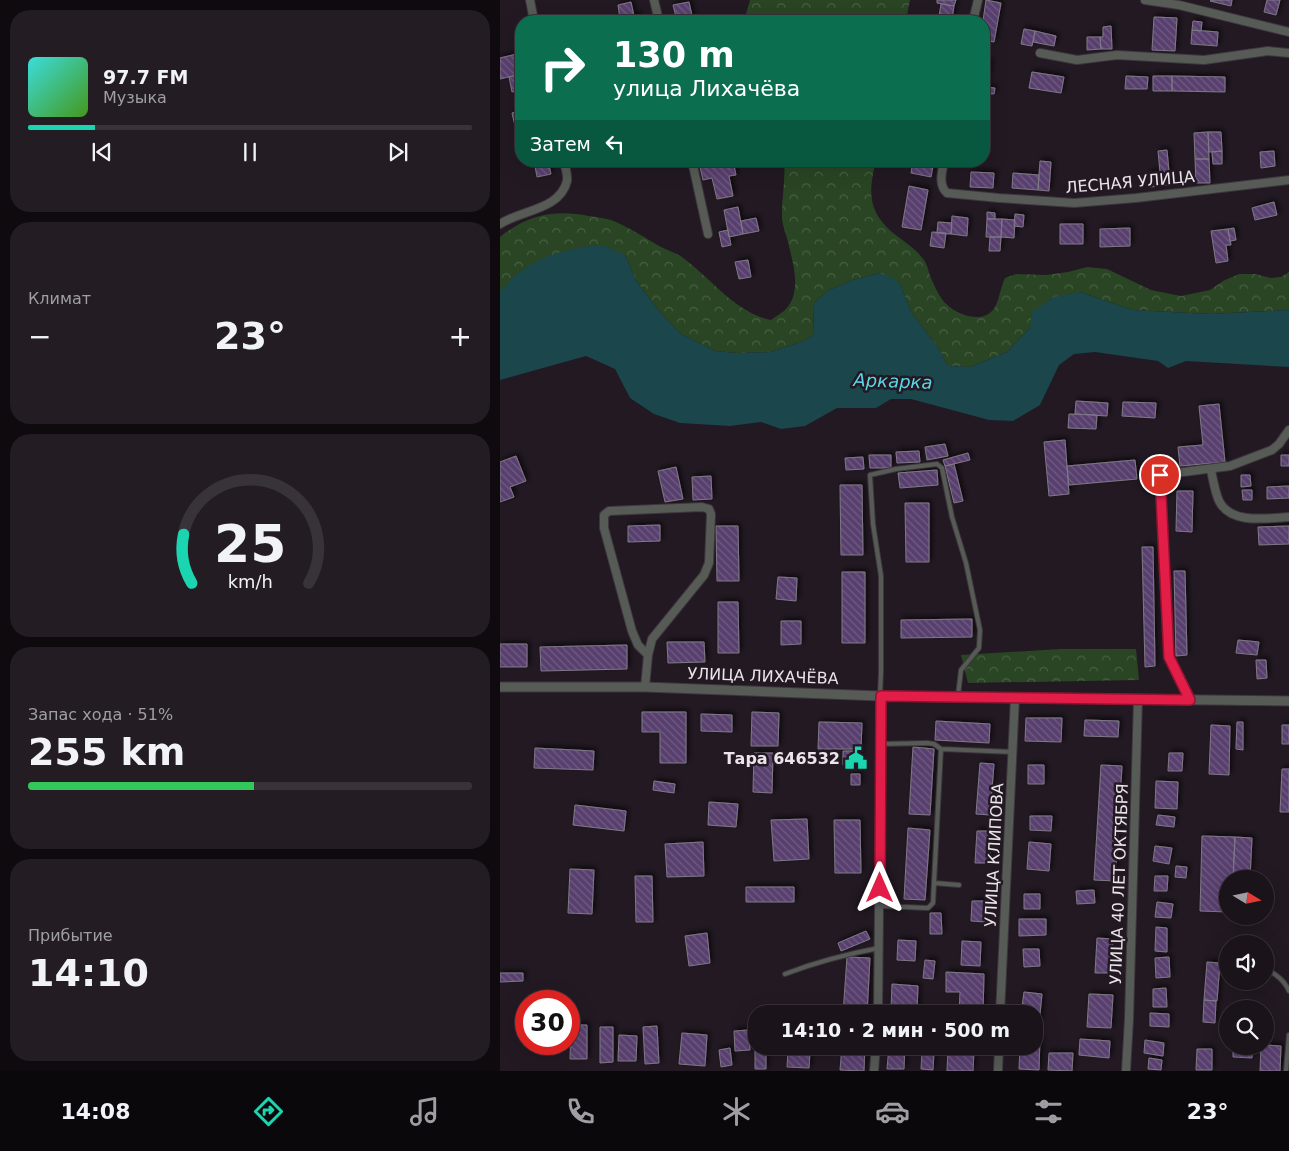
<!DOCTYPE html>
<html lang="ru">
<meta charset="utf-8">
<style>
:root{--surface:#1a131a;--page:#231c23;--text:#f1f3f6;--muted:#9f9ea2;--line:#383239;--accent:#1bd5b1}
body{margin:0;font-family:"DejaVu Sans",sans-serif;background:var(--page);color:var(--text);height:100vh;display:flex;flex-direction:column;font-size:19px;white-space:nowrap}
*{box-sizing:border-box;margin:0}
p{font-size:16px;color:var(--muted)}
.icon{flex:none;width:28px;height:28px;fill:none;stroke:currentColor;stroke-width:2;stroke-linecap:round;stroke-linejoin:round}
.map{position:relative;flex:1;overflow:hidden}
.sheet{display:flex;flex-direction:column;gap:10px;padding:10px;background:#0e0a0e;width:500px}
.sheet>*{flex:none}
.top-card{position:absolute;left:15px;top:15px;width:475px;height:152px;border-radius:20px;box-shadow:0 5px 20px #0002,0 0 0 1px var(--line);background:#0b6e4f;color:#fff;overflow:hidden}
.needle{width:32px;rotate:100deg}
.fabs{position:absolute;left:719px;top:870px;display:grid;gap:10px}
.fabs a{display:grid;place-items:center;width:55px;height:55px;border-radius:50%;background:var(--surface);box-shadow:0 5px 20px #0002,0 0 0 1px var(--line);font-size:25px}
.speed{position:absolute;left:15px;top:990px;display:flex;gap:10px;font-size:25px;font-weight:700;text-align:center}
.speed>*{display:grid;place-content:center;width:65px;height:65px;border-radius:50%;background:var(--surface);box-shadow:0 5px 20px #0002,0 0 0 1px var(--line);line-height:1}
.speed .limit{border:8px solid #d22;background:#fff;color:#111}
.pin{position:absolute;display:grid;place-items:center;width:42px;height:42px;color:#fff;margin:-21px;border:2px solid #fff;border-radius:50%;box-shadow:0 1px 5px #0007}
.me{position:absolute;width:55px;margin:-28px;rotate:0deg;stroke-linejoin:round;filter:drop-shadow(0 0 4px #0008)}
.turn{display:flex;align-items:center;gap:18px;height:105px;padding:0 15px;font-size:22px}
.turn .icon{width:65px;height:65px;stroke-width:2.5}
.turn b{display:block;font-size:35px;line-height:42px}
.then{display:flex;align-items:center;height:48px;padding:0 15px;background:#0003;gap:10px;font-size:19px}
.big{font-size:38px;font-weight:600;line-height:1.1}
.sheet .widget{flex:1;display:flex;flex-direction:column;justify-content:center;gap:8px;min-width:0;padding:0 18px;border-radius:20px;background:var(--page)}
.sheet .dial{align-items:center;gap:0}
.dial svg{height:130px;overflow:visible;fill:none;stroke:var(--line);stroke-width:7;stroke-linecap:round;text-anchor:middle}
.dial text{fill:var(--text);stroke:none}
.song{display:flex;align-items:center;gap:15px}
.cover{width:60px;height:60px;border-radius:8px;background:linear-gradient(135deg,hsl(180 70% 55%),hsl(100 70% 35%))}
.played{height:5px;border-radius:2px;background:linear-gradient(90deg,var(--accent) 15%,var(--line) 15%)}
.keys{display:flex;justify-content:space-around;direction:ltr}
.heat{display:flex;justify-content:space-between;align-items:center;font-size:28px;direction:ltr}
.charge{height:8px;border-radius:4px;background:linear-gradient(90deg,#34c759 51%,var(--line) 0)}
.trip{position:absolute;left:248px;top:1005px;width:295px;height:50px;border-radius:20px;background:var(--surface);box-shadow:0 5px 20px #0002,0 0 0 1px var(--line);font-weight:600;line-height:50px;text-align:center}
.dock{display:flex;height:80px;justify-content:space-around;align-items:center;background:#0a080a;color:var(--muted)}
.dock .icon{width:35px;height:35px}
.dock .active{color:var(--accent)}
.dock b{font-size:22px;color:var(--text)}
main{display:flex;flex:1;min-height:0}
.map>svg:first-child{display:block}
</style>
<main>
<section class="sheet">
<div class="widget">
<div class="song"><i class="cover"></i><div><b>97.7 FM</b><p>Музыка</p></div></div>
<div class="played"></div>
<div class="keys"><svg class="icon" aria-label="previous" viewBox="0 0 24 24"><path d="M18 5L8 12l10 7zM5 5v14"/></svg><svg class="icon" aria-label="pause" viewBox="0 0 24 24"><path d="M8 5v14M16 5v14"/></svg><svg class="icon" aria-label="next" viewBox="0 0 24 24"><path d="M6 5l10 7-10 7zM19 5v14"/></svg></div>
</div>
<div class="widget"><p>Климат</p>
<div class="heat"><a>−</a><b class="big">23°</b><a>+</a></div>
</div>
<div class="widget dial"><svg viewBox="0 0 100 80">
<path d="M14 69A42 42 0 1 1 86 69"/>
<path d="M14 69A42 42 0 0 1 9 39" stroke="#1bd5b1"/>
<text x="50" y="56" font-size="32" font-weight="700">25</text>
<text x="50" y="72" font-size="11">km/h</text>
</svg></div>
<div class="widget"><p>Запас хода · 51%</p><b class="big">255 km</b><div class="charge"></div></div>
<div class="widget"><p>Прибытие</p><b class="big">14:10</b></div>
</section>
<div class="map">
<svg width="789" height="1071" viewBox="0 0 789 1071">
<defs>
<pattern id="forest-crowns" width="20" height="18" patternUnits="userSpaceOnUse" patternTransform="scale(1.25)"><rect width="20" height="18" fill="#294523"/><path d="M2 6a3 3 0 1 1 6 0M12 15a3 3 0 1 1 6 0" fill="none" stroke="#486043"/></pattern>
<pattern id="building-back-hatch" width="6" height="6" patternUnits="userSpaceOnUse" patternTransform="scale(1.25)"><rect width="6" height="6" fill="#593f6e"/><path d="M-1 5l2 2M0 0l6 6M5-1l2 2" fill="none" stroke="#715b83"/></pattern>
<filter id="shadow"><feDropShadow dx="2.5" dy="-2.5" stdDeviation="2.5" flood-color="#0009"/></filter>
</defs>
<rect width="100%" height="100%" fill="#221922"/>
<path fill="url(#forest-crowns)" d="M250 0H410L407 15 403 21H244Z
M284 161H376C367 195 369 214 397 236 406 243 416 249 423 259 426 262 428 268 429 273 438 295 444 309 468 316 477 318 486 318 493 310 499 303 500 288 505 278L516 274 546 275 568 272 587 267 607 269 651 290 681 296 710 290 723 281 739 274H755L771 278 781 277 789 272V310L711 314 632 310 580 292 530 328 507 352 470 367 448 366 438 348 411 312 400 284 379 273 353 280 327 291 314 303 313 335 306 340 271 352 236 353 215 351 181 334 158 310 137 282 125 255 0 291V237C27 215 54 209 89 216 96 217 104 218 111 220 129 227 145 238 161 247 167 250 173 252 179 255 210 276 233 312 271 320 275 317 280 314 284 311 303 294 293 263 288 242 286 234 283 227 282 219 281 200 286 181 284 161Z
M560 649H636L639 680 468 683 461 655Z"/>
<path fill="#1a464c" d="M102 245 125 255 137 282 158 310 181 334 215 351 236 353 271 352 306 340 313 335 314 303 327 291 353 280 379 273 391 277 400 284 411 312 438 348 448 366 470 367 507 352 530 328 532 312 554 297 580 292 632 310 711 314 789 310V367L686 361 668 368 658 361 595 352 574 354 559 365 540 405 513 421 489 420 411 399H391L376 408H337L305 426 281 429 261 422 230 426 180 423 154 414 130 398 115 369 86 356 0 380V291C6 286 11 279 17 274 40 255 73 247 102 245Z"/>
<path fill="url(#building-back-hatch)" stroke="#7f7886" filter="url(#shadow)" d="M437 0H456L454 6 437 3Z
M486 0 501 3 494 42 484 40 483 21Z
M711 0H732L731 6 710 1Z
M767 0H780L776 15 764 12Z
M131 2 134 16 120 19 118 5Z
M189 2 193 20 177 21 173 5Z
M441 4 454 6 452 19 439 16Z
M139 15 140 21H121L120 19Z
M654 17 677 18 675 51 652 50Z
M693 21 702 22 701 31 692 30Z
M611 26 612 49H601L600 37H603V27Z
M524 29 535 31 532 46 521 44Z
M692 30 718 32 717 46 691 44Z
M535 31 556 36 554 46 533 42Z
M587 37H600L601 49 587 50Z
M21 53V74L0 79V58Z
M484 60 490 61 486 87 495 88 494 94 484 93Z
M532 72 564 77 561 93 529 88Z
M21 74V90L12 92 9 77Z
M626 76 648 77 647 89H625Z
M653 76H672V91H653Z
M672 76 725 77V92L672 91Z
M21 110V124L15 126 12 113Z
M708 132H721L722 151 709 152Z
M708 132 709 159H695L694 133Z
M667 150 669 172H660L658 151Z
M722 151V164H713L712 152Z
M774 151 775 166 761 168 760 152Z
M695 159H709L710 183H696Z
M34 161H48L51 174 37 177Z
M233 161 236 175 229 176 233 196 217 199 212 178 203 180 200 167Z
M413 161H434L431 177 411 173Z
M540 161 551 162 549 191 538 190Z
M471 172 494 173 493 188 470 187Z
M660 172H669L670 185 661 186Z
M660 172 661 186 650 187 649 173Z
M513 173 539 175 538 190 512 188Z
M409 186 428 190 421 230 402 227Z
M774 202 777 215 755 220 752 208Z
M238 207 243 234 229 237 224 210Z
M487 212 495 213V219H487Z
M515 214 524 215 523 227 514 226Z
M452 216 468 218 467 236 451 234Z
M256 218 259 231 243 234 241 221Z
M487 219H502L501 237H486Z
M502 219 515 220 514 238 501 237Z
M438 222 452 223 451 234 437 233Z
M560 224H583V244H560Z
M630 228V246L600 247V229Z
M734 228 736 240 730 241 728 229Z
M728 229 731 245H726L728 261 716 263 711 231Z
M228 230 231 245 222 247 219 232Z
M432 232 446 233 444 248 430 246Z
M490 237H501L500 251H489Z
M248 260 251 277 239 279 235 262Z
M576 401 608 403 607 416 575 414Z
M623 402 656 403 655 418 622 416Z
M719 404 725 462 680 466 678 447 703 445 699 406Z
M569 414 597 415 596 429 568 428Z
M565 440 569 494 549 496 544 442Z
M445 444 448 456 427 460 425 447Z
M419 451 420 462 397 463 396 452Z
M468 453 470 460 445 466 443 460Z
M369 455H391V468H370Z
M781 455H789V466H781Z
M16 456 26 481 10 487 14 497 0 502V462Z
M363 457 364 469 346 470 345 458Z
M635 460 637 479 569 485 567 466Z
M454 464 463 501 454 503 445 466Z
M176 467 183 499 165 502 158 471Z
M437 470 438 485 400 488 398 473Z
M741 475H750L751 486 741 487Z
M211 476 212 499 193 500 192 477Z
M340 485H362L363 555H341Z
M789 486V498L767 499V487Z
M742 490H752V500H743Z
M677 491H693L692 532 676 531Z
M405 503H429V562H406Z
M160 525V541L128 542V526Z
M216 526H238L239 581H217Z
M789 526V544L759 545 758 527Z
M642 547H653L655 666 645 667Z
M674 571H685L687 655 676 656Z
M342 572H365V643H342Z
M278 577 297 578 296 601 276 599Z
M218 602H238L239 653H218Z
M472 619V637L401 638V620Z
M281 621H301V644L281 645Z
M738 640 759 642 757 655 736 653Z
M167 642H204L205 662 168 663Z
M0 644H27V667H0Z
M127 645V669L41 671 40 647Z
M756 660H766L767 678 757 679Z
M142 712H186V763H160V732H142Z
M252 712 279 713 278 746H251Z
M201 714 232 715V732L201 731Z
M526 718H562L561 742 525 741Z
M585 720 619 721 618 737 584 736Z
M436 721 490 724 489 743 435 740Z
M319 722 362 723 361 749H318Z
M737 722H743V750L736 749Z
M711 725 730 726 729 775 709 774Z
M782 725H789V744H782Z
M413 747 434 749 430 815 409 814Z
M35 748 94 751 93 770 34 768Z
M343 751H360V765H343Z
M254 753H273L272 793 253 792Z
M669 753H683L682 771H668Z
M480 763 494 764 490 815 476 814Z
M528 765H544V784H528Z
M601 765 622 766 615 881 594 880Z
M782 769H789V812H780Z
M351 774H360V785H351Z
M154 781 175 784 174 793 153 790Z
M656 781 678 782 677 809 655 808Z
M209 802 238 804 236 827 208 825Z
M75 805 126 811 124 831 73 825Z
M658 815 675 817 674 827 656 825Z
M530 816H552L551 831 530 830Z
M307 819 309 859 274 861 271 820Z
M334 820H360L361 873H335Z
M408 828 430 830 425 900 404 899Z
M477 831H491L490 863H475Z
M702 836 735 837 733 879H728V912L700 911Z
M735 837 752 838 750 879H733Z
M203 842 204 876 167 877 165 844Z
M529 842 551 844 549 871 527 869Z
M655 846 672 848 669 864 653 861Z
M676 866 687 867 686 878 675 877Z
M70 869 94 870 92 914 68 913Z
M135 876H152L153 922H136Z
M655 876H668L667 891H654Z
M246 887H294V902H246Z
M594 890 595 903 577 904 576 891Z
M524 894H540V909H524Z
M472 901H486L485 922 471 921Z
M657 902 673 904 671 918 655 917Z
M430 913H441L442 934H430Z
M519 919H546V935L519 936Z
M656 927 667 928V952L655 951Z
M366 931 370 939 341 951 338 943Z
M207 933 210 963 189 966 185 936Z
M597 938 613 939 611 973H595Z
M398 940 416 941 415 961 397 960Z
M462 941 481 942 480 966 461 965Z
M523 949H539L540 966 524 967Z
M347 957 370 958 367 1014H343Z
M669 957 670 977 656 978 655 958Z
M425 960 435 961 433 979 423 978Z
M707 962 720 963 717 1001 704 1000Z
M446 972 484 974 483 1014H459L460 992H446Z
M0 973H23V981L0 982Z
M392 984 418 986 417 1012 391 1011Z
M666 988 667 1007H653V989Z
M524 992 542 994 539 1024 534 1023V1014H521Z
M589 994 613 995 611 1028 587 1027Z
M704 1000 716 1001 715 1023 703 1022Z
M650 1013 669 1014V1027L650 1026Z
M71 1025H87V1059H70Z
M157 1026 159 1063 145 1064 143 1027Z
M100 1027H113V1062L100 1063Z
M249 1030 250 1050 235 1051 234 1031Z
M182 1033 207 1035 205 1066 179 1064Z
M119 1035 137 1036 136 1061H118Z
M534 1038H540L539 1070 519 1069 520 1046H534Z
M580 1039 610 1041 609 1058 579 1055Z
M645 1040 664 1043 663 1056 644 1053Z
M765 1045 781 1046 780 1071H760L761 1046Z
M342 1046H365L364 1071 340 1070Z
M389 1046H405L404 1069H387Z
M733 1046H753L752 1058 733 1057Z
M230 1048 232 1065 221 1067 219 1050Z
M448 1049 474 1050 473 1071H447Z
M697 1049H712V1070H696Z
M266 1050V1069H255V1051Z
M288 1051 310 1052 309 1068 287 1067Z
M422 1051 434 1052 433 1070 421 1069Z
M549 1053H573L572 1071 548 1070Z
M649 1058 662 1060 661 1070 648 1069Z"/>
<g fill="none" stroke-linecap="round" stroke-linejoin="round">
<defs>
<path id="service" d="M380 696 381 672V576L373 524 370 475 396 469 437 464 442 468 452 517 466 563 480 630 479 648 461 670 458 696
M381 744 427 743 434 744 441 749 434 883 459 885
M441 749 513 752
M380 906 428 908 433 903 434 883
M765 969C775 973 785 981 789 991
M285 974C316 962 347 954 379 948
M786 1071 789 1035"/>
<path id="minor" d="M30 0 34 21
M154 0 159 21
M645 0 679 5 789 32
M473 21 478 0
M540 53 577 60 617 55 704 60 768 51 789 53
M192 161 208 234
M444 161C442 172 438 185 447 193L499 198 574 203 636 198 789 180
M0 224C21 210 60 210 67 181 68 175 65 167 64 161
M711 470C713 480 715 492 719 501 731 525 768 518 789 517
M145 687 148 655 152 639 204 575 209 563 211 514 209 509 202 507 109 511 104 515V528L132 631 138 645 148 655
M689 700 669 657 660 475 730 466 772 450 779 444 789 430
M378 1014 381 696
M500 1014 515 697
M374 1071 376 1046
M498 1071 499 1046
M626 1071 629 1019 638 699"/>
<path id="tertiary" d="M0 687H145L380 696 789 701"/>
</defs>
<use href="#service" stroke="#3e363e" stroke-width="6"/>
<use href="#minor" stroke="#3e363e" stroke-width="10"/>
<use href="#tertiary" stroke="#3e363e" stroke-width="11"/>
<use href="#service" stroke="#575b55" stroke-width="4"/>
<use href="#minor" stroke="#575b55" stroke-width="8"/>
<use href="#tertiary" stroke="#575b55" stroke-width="9"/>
</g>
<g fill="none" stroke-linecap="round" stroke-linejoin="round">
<defs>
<path id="route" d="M380 888 381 696 690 700 669 657 660 475"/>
</defs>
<use href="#route" stroke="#92132f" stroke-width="12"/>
<use href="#route" stroke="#e11d48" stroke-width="9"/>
</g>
<defs>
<symbol id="civic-bare" viewBox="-9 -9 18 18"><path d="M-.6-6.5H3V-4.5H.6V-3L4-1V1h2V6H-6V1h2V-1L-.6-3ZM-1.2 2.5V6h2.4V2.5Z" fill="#1bd5b1" stroke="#221922" stroke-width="2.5" paint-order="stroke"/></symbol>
</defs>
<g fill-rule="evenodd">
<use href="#civic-bare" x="340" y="742" width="32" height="32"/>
</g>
<g text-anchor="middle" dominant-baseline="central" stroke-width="5" stroke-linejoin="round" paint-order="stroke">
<g font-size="16" fill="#ebe5eb" stroke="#221922">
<text transform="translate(630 182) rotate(-5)">ЛЕСНАЯ УЛИЦА</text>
<text transform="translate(263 676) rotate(2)">УЛИЦА ЛИХАЧЁВА</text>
<text transform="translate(494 855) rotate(-87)">УЛИЦА КЛИПОВА</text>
<text transform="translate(619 884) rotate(-88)">УЛИЦА 40 ЛЕТ ОКТЯБРЯ</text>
</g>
<g font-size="16" font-weight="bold" fill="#ebe5eb" stroke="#221922" text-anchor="end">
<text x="340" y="758">Тара 646532</text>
</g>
<g font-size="18" font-style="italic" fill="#5ad7e7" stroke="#221922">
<text transform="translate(393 381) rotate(2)">Аркарка</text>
</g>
</g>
</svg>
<div class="fabs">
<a><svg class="needle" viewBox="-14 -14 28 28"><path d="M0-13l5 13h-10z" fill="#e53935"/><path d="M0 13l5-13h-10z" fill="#9f9ea2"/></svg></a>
<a><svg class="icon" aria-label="sound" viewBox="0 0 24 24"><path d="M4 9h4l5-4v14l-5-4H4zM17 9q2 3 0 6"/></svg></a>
<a><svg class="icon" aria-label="search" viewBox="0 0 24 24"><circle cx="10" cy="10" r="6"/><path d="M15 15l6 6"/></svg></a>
</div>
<div class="speed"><div class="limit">30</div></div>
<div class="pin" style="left:660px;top:475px;background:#d93025"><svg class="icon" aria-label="arrive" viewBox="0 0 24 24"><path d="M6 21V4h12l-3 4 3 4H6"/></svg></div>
<svg class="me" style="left:380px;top:888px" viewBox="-20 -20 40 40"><path d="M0-17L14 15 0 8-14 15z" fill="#e11d48" stroke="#fff" stroke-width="4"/></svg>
<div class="trip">14:10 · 2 мин · 500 m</div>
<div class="top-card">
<div class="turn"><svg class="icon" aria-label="right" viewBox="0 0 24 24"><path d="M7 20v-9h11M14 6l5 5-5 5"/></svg><div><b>130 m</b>улица Лихачёва</div></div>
<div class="then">Затем<svg class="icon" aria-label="left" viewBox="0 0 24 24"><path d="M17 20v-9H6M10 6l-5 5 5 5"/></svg></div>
</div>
</div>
</main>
<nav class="dock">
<b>14:08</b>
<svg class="icon active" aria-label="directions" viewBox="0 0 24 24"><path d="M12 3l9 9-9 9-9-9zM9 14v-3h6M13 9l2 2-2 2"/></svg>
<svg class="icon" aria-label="music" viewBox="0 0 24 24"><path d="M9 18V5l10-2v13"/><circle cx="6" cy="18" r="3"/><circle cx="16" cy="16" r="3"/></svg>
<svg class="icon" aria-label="phone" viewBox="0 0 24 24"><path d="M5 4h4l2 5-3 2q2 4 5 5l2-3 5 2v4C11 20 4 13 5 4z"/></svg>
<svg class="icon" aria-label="climate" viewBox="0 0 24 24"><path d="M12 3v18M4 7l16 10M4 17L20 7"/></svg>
<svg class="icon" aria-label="car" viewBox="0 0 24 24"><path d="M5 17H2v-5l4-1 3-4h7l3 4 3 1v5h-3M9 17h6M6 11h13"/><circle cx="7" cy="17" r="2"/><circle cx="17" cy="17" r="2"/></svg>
<svg class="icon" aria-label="filters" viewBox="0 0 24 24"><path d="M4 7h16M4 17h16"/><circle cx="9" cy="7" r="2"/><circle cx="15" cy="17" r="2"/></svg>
<b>23°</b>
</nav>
